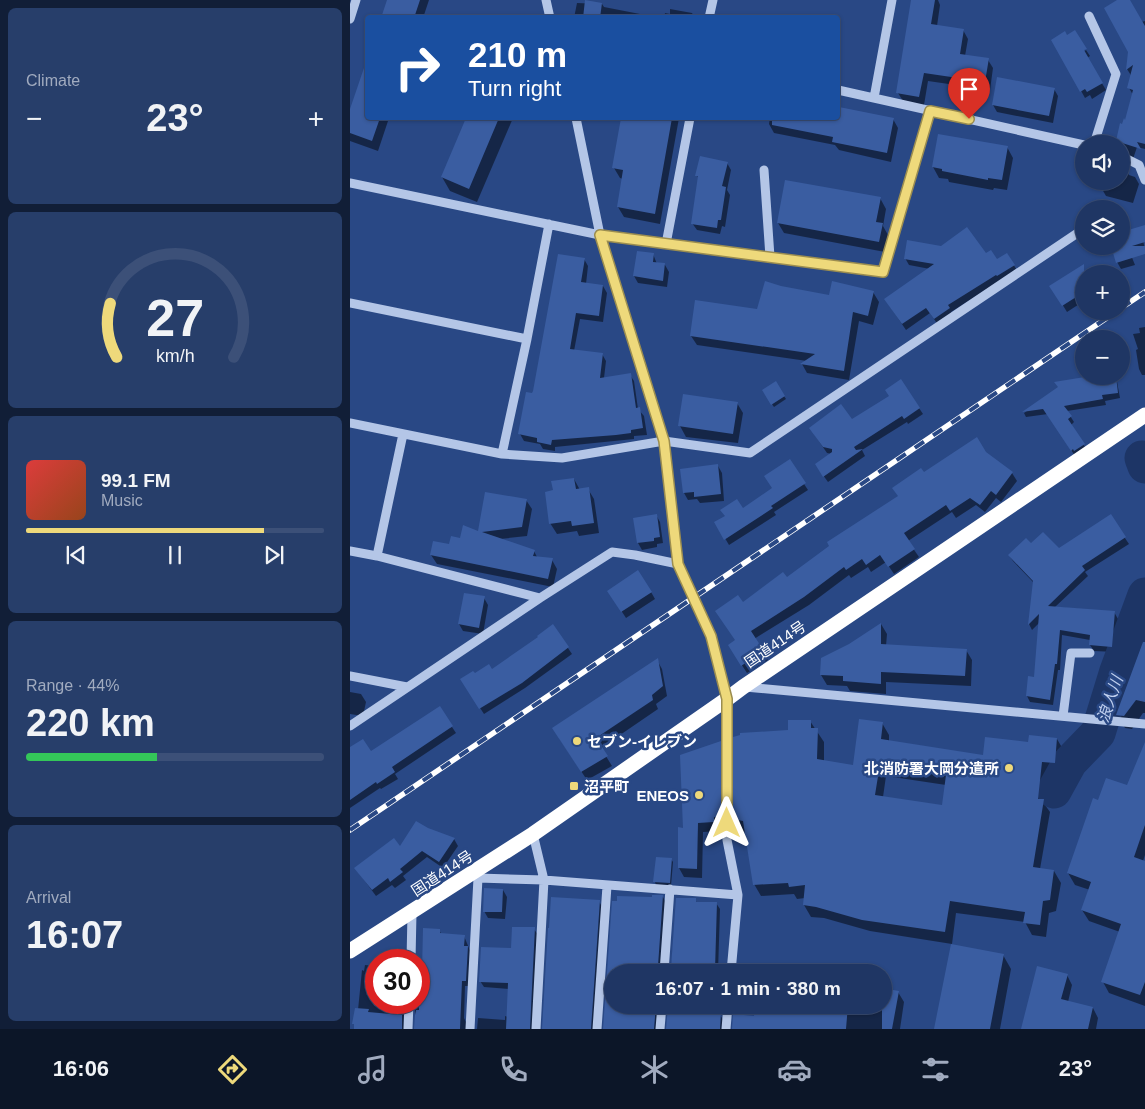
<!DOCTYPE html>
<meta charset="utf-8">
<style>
:root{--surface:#1f3664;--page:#273e6a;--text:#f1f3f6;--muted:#a1abbf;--line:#3c5078;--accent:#eed97b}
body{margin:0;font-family:Helvetica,"Noto Sans JP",sans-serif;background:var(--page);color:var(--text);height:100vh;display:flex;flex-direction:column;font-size:19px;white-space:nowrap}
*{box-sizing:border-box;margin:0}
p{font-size:16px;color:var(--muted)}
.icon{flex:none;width:28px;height:28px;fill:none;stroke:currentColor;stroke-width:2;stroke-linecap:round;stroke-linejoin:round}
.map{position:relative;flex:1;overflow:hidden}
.sheet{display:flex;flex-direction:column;gap:8px;padding:8px;background:#111e37;width:350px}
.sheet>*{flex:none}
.top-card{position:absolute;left:15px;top:15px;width:475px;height:105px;border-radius:5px;box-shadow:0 1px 4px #0004,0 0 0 1px var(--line);background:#1a4fa0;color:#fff;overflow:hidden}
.tools{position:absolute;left:725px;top:135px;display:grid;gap:10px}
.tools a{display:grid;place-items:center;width:55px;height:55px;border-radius:50%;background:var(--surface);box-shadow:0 1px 4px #0004,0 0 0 1px var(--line);font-size:25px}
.speed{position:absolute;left:15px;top:949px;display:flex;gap:10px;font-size:25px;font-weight:700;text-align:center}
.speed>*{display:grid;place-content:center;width:65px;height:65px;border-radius:50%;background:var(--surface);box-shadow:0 1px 4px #0004,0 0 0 1px var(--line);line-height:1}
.speed .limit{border:8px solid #d22;background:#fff;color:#111}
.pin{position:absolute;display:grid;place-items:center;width:42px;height:42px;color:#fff;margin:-51px -21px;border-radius:50% 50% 50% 0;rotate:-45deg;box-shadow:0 0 5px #0007}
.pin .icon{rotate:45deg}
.me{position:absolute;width:55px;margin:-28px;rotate:0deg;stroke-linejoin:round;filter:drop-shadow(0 0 4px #0008)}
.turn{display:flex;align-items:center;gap:18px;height:105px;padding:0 20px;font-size:22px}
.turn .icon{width:65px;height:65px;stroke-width:2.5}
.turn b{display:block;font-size:35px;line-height:42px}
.big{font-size:38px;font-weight:700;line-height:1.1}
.sheet .widget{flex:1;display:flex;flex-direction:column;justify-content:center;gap:8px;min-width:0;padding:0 18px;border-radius:8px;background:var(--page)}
.sheet .dial{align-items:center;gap:0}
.dial svg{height:130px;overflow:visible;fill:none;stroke:var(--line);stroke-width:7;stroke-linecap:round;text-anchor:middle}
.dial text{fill:var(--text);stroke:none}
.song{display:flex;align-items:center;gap:15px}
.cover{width:60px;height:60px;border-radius:8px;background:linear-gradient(135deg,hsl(0 70% 55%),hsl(20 70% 35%))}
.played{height:5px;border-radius:2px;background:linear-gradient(90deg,var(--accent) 80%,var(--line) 80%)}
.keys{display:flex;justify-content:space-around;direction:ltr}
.heat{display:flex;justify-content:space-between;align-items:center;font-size:28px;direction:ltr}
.charge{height:8px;border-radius:4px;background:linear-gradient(90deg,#34c759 44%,var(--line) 0)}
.trip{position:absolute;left:254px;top:964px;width:288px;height:50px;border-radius:25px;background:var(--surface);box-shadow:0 1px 4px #0004,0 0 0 1px var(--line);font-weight:700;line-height:50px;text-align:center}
.tab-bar{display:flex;height:80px;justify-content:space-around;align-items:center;background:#0c1628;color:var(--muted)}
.tab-bar .icon{width:35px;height:35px}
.tab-bar .current{color:var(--accent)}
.tab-bar b{font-size:22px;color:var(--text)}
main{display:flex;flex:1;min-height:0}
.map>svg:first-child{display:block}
</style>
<main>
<section class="sheet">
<div class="widget"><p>Climate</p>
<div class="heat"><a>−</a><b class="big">23°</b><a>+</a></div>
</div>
<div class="widget dial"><svg viewBox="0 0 100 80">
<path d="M14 69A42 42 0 1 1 86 69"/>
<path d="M14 69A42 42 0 0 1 10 36" stroke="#eed97b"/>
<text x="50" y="56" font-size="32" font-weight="700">27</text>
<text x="50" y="72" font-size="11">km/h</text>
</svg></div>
<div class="widget">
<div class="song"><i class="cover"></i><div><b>99.1 FM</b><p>Music</p></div></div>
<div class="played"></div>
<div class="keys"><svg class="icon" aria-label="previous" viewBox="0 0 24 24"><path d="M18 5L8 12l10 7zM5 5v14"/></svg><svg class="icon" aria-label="pause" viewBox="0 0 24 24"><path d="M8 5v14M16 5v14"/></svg><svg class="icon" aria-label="next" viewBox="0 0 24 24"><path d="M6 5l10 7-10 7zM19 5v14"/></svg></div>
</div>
<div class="widget"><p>Range · 44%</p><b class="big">220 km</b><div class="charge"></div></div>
<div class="widget"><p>Arrival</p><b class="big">16:07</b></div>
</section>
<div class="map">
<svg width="795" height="1029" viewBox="0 0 795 1029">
<rect width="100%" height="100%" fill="#294885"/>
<path fill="#0007" fill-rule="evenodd" d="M38 0H79L73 18H32Z
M563 0H588L590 5 587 26 613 30 618 39 615 56 638 60 643 68 640 90 578 81 574 105 553 101 548 93Z
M769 0H778L791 22 795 21V149L787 147 783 159H771V144H766L771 125 775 123 783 95 779 88 782 77 777 69 779 52Z
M227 3 252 4 254 7 290 14 292 18H224Z
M320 9 342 13 345 18H314L315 13 320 14Z
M703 40 730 55 736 50 740 56 737 58 756 90 742 99 740 95 735 98Z
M18 61V118H39L28 151 0 141V113Z
M704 89 708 96 703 123 647 112 643 105Z
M488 113 543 119 548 128 541 162 489 150 485 145 424 133 419 124 420 118H488Z
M117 118H163L127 202 100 191 92 177Z
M273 118H329L310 224 274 217 268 207 273 179 270 178 264 168Z
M657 147 663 158 657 190 644 188 643 190 599 182 598 179 589 178 583 167Z
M377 163 381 170 377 190 380 195 375 227 372 226 370 234 347 230 342 223 349 179 347 175Z
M771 164 775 167 779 175 785 177 789 184 783 203 756 196 752 189 755 181H771Z
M530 198 536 209 533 226 538 235 535 252 434 233 428 223Z
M792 235 795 250 781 255 785 265 771 269 767 262 771 242Z
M288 252 303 254 307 264 315 265 319 272 317 287 288 283 284 276Z
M657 254 668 272 651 280 601 312 603 315 588 325 580 313 556 330 539 305 580 269 559 265 555 258 636 255 647 261Z
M234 259 238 266 236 284 253 286 257 293 253 322 230 319 224 351 252 354 256 361 254 378 280 375 284 381 288 409 294 416 297 435 284 436V439L205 447V451L193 449 190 444 174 441 170 434 183 395Z
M701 286 734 292V301L717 312Z
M523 292 529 302 523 325 509 321 499 380 457 373 452 364 457 361 347 345 341 336 408 310 480 297Z
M795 327V375H792L789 369 786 350 788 349 783 334 790 333 789 328Z
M766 376 770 398 755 401 756 405 717 411 724 422 721 425 737 450 725 456 698 414 676 417 674 413 709 388Z
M425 383 436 399 424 407 413 391Z
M387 403 393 413 388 443 336 437 330 426Z
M569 408 573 414 558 424 557 422 512 450 515 456 478 482 470 471 482 454 477 453 464 434 502 421Z
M635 453 662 473 667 481 651 502 646 498 635 512 626 505 606 518 602 512 558 541 569 557 544 574 536 562 521 572 518 567 501 578 499 575 459 605 404 639 418 660 397 673 384 653 392 604 437 579 549 497 574 474Z
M368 466 372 473 374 501 350 503 347 499 338 500 334 493Z
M224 479 230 490 238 489 244 499 249 533 229 536 227 531 207 534 200 523 204 492Z
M454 484 458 490 424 512 426 515 379 545 366 523Z
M176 500 182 509 177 536 150 539 184 551 187 557 202 560 207 569 203 587 87 564 81 555 129 532Z
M306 515 310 522 313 543 307 544V547L292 550 288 543 284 519Z
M760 516 779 544 735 572 738 576 705 607 764 612 768 619 765 652 744 651 740 645V640L712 635 710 670H708L703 705 680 702 677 696 685 678 689 623 682 630 679 624 684 583 663 561 659 555 681 545 709 550Z
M301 592 305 599 276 618 263 598Z
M134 598 138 605 133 634 113 631 109 624Z
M531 624 537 634 536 646 616 650 622 660 621 686 536 682V694L500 691 497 686 477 685 471 675 500 645Z
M203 626 222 654 175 688 134 714 115 685 124 675 142 671 189 638Z
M795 640V713H793L782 729 775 728 768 715Z
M307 660 312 669 317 696 306 704 308 709 251 748 262 766 237 780 209 738Z
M0 692 11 694 16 702 13 716 0 714Z
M460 721 474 742V762L504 767 532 723 539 735V741L634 756 679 743 707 739 714 751 711 775 699 773 695 805 700 812 690 869 704 871 711 883 706 911 699 913 696 937 682 935 675 922 606 913 602 944 520 931 474 918 461 917 454 905 455 898 447 899 444 894 411 896 404 884 396 832 391 831 384 819 439 731ZM536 776 596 785 593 806 533 797Z
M102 727 106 733 45 774 48 779 31 789 30 788 0 808V758Z
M370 743 375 752V827L369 826V831L353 832 352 878 334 877 329 868 334 829Z
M795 745V855L793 861 795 862V1006L759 993 753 982 770 932 739 921 732 910 740 890 725 885 718 873 749 802 778 787Z
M77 829 104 839 108 846 93 868 77 857 53 876 56 880 45 888 42 885 26 896 6 869 51 849Z
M321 859 323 862 321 886 306 885 305 882Z
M153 890 157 897 155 919 138 918 134 911Z
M313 897 316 903 311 972H262V1005H314L308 1029H255L263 902Z
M327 899 345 900 347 903H366L370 909 368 972H321Z
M249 901 252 907 244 1029H194Z
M184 929 188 935 183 1029H127L128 1018 155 1020V1016L158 1017 159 989 134 987 130 981Z
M89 930 92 935 114 936 121 953 119 986H115L114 1018 117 1024V1029H65V1002H69V970H73Z
M653 955 661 969 650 1029H586Z
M15 965 26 966V1002H59L55 1029H5L4 1024 8 1010 12 970 14 971Z
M717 975 722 985 718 1002 743 1008 748 1018 746 1029H673Z
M548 992 554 1002 550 1029H440L444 1005H532Z
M318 1005H369L368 1014 370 1015 374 1021 373 1029H317Z"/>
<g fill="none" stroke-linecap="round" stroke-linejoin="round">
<path stroke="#1d3566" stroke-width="35" d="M792 458 795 466
M704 791 720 762 748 733 767 671 795 595"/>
</g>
<path fill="#3a5da1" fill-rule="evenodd" d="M37 0H70L64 18H31Z
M235 0 252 3 250 18H233Z
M561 0H585L581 24 614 29 610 54 639 58 635 82 574 73 569 97 546 93Z
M767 0H780L795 26V144L787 142 791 149 766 141 770 123 772 124 774 118 775 120 783 90 777 88 783 65 776 70 778 52 754 8Z
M725 30 737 49 734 50 753 83 737 92 735 89 730 92 701 40 715 31 717 35Z
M15 65 18 66V118H30L22 141 0 133V109Z
M647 77 705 88 699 116 642 105Z
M489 107 544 118 537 153 482 142 483 137 422 125V118H488Z
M116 118H149L119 189 91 177Z
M271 118H322L305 214 267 207 273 170 262 168Z
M588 134 658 146 652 180 638 178V180L592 171V169L582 167Z
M350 156 378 162 372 186 376 187 371 220H368L367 228 341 224 348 176H345Z
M435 180 531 197 526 222 533 223 529 242 427 223Z
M795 225V242L782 246H795V254L766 263 761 246H774L775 231Z
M617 227 636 253 641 250 647 259 657 253 665 265 647 276 646 275 598 305 600 308 584 319 576 308 552 324 534 299 584 264 554 259 557 240 591 246Z
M287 251 304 253 303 262 315 263 313 281 283 276Z
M208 254 235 258 231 282 253 285 249 316 226 313 220 349 253 353 250 378 281 373 286 408 290 407 293 428 281 430V433L266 435 202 440 201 445 187 442V438L168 434 176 392 182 393 183 391Z
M734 264V292L712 306 699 286Z
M415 281 431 286 479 295 482 281 524 291 518 316 503 312 494 371 450 364 465 354 340 336 345 300 407 309Z
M741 376H766L768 393 752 395 753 399 714 406 722 416 718 419 735 444 724 451 723 449 721 451 693 409 672 412 708 387 704 382Z
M551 379 570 408 554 419 552 416 504 447 506 450 513 449 473 477 465 464 482 452V449L473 447 459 428 491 404 502 419 539 396 535 390Z
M426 381 435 396 421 405 412 390Z
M333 394 388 402 383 434 328 426Z
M627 437 636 452 663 472 646 495 641 491 630 505 620 498 600 511 596 505 554 533 565 549 538 567 530 555 516 565 512 559 496 570 494 567 454 597 401 631 414 651 391 666 378 645 385 640 365 611 388 595 393 602 433 572 437 577 479 546 477 542 548 496 542 488 571 468 574 472Z
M440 459 456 483 421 506 423 508 374 540 364 522 375 516 370 510 387 499 393 508 422 488 414 476Z
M368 464 371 494 344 497V492L333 493 330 469Z
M224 478 226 489 239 487 244 523 222 526 221 521 199 524 195 492 203 490 201 481Z
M135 492 177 499 172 527 132 532 185 550 183 556 203 558 198 579 80 555 83 541 99 544 101 536 110 538 113 525 128 531Z
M307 514 310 537 304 538V541L287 543 283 518Z
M761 514 776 537 732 566 735 570 698 606 765 611 762 647 739 645 740 635 710 630 707 664H705L700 700 676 696 678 676 684 677 689 614 678 625 683 581 658 555 676 538 681 543 693 532 709 548Z
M288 570 302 592 271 612 257 591Z
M114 593 135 596 129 628 108 624Z
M531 623V644L617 649 615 676 531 672V684L493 681V676L470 675 471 658 499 644Z
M203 624 219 647 172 683 129 709 110 679 123 671 125 673 139 664 142 669 188 637 187 636Z
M793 642H795V702L786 700 774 716 766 715Z
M308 658 313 686 302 695 303 700 246 738 258 756 231 772 202 728Z
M90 706 103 726 42 767 45 772 27 784 26 782 0 800V747L13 739 21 751Z
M509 719 533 722 531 739 633 755 635 737 678 742 679 735 707 738 705 763 692 762 688 799H694L683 867 704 870 700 900 693 901 690 925 673 923 675 912 600 901 595 932 512 920 466 907 453 905 455 885 439 887 438 883 403 885 393 821 383 819V737L390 735V733L438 730V720H461V728H468L467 759 503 765ZM530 764 596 775 592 805 525 795Z
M371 741V818L364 817V822L348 823 347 869 328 868V827L333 828 330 755Z
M795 742V825L784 857 795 861V982L790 995 751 982 771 924 731 910 741 882 717 873 743 798 748 800 756 778 777 785Z
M66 821 78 828 105 838 89 862 72 851 50 869 53 872 40 882 38 878 22 890 4 868 44 838 50 846Z
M306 857 322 858 320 883 303 882Z
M134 888 153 889 152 912H133Z
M302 895H313L308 966H304V970L262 969V1005H306L304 1029H253L262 901H267V896L302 897Z
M201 897 250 900 241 1029H192L198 928H199Z
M326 898H346V902H367L365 970 321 967Z
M162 927H185L180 1029H156L158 983 129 982 131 947 161 948Z
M73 928 90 929V933L115 935 114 946H118L116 981H112L110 1029H64L65 1015 66 1010H69V972H72Z
M601 944 654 954 640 1029H584Z
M687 966 718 974 711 999 743 1007 738 1029H671Z
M532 988 549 991 542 1029H532Z
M318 1005H366L365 1013H371L370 1029H316Z
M405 1005H498L496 1029H382L383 1014 404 1016Z
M5 1008 19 1009 18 1012 52 1015V1029H4V1024H2Z"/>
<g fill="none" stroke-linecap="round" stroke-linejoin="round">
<path stroke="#b4c6e7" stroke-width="9" d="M196 0 200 18
M739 16 766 74 744 144
M359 18 363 0
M0 19 6 0
M488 90 734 145
M524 98 542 0
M226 118 250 235 314 441 328 564 361 635 377 699V840L388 895 381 972
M771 156 789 165 795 180
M414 170 420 257
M0 183 250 235 533 272 581 111
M316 244 340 118
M0 303 177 339
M0 423 152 454 212 458 314 441 400 453 729 232
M152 454 177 339 199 224
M0 551 27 556 190 598
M27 556 53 434
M0 676 57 687
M395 687 795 724
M713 716 721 653H740
M0 726 190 598 262 552 285 555 328 564
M183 834 194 880 186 1029
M128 878 194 880 388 895
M61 960 62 913
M314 972 320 889
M58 1029 59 1002
M120 1029 128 878 127 875
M247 1029 257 886
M310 1029 312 1005
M376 1029 378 1005"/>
<path stroke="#fff" stroke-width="15" d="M0 951 183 834 377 699 393 687 795 415"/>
<defs>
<path id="rail" d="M771 308 795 292
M0 830 767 311"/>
</defs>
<use href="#rail" stroke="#fff" stroke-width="5.5"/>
<use href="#rail" stroke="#294885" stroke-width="4" stroke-dasharray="11" stroke-linecap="butt"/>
</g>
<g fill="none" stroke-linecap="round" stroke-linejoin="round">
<defs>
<path id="route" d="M377 823V699L361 636 328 564 314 441 250 235 533 272 580 111 619 119"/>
</defs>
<use href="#route" stroke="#9b8d50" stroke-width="12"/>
<use href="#route" stroke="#eed97b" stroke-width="9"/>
</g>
<g fill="#eed97b" stroke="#294885" stroke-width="2">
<circle cx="227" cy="741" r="5"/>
<circle cx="659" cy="768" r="5"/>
<rect x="219" y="781" width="10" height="10" rx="2.5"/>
<circle cx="349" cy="795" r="5"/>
</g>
<g text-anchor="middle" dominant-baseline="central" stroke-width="5" stroke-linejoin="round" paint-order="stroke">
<g font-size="15" fill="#fff" stroke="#294885">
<text transform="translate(425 644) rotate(-34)">国道414号</text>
<text transform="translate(92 873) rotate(-33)">国道414号</text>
</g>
<g font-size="15" font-weight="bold" fill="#fff" stroke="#294885" text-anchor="start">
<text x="237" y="741">セブン-イレブン</text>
<text x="649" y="768" text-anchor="end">北消防署大岡分遣所</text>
<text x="234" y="786">沼平町</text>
<text x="339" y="795" text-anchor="end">ENEOS</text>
</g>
<g font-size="16" font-style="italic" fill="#c0d0ef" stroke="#294885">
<text transform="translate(760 699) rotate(-71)">浪人川</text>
</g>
</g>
</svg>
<div class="tools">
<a><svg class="icon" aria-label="sound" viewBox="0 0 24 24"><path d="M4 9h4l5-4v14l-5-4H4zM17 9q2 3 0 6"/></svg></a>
<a><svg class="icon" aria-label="layers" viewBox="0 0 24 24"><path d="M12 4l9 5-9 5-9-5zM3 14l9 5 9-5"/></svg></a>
<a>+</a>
<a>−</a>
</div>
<div class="speed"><div class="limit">30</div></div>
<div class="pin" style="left:619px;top:119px;background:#d93025"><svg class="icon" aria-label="arrive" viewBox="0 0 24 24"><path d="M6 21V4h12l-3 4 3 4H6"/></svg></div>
<svg class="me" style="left:377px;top:823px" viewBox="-20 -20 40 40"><path d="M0-17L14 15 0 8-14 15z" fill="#eed97b" stroke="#fff" stroke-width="4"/></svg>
<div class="trip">16:07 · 1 min · 380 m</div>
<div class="top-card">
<div class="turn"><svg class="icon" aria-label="right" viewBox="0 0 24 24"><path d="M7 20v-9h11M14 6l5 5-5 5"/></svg><div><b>210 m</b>Turn right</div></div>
</div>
</div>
</main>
<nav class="tab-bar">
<b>16:06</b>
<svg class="icon current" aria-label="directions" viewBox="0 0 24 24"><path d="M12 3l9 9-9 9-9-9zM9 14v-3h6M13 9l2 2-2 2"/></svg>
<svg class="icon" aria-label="music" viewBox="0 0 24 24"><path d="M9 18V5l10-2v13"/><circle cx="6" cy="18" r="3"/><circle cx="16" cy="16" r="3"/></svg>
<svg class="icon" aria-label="phone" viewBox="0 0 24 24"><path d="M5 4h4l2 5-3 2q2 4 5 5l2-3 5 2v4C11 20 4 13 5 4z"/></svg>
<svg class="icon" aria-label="climate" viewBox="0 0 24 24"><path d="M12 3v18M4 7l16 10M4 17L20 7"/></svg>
<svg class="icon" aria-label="car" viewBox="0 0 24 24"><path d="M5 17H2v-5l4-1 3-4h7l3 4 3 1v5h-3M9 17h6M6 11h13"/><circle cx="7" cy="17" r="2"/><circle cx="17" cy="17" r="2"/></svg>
<svg class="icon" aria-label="filters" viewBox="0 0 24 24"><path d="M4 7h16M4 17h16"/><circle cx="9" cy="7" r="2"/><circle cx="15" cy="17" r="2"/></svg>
<b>23°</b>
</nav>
